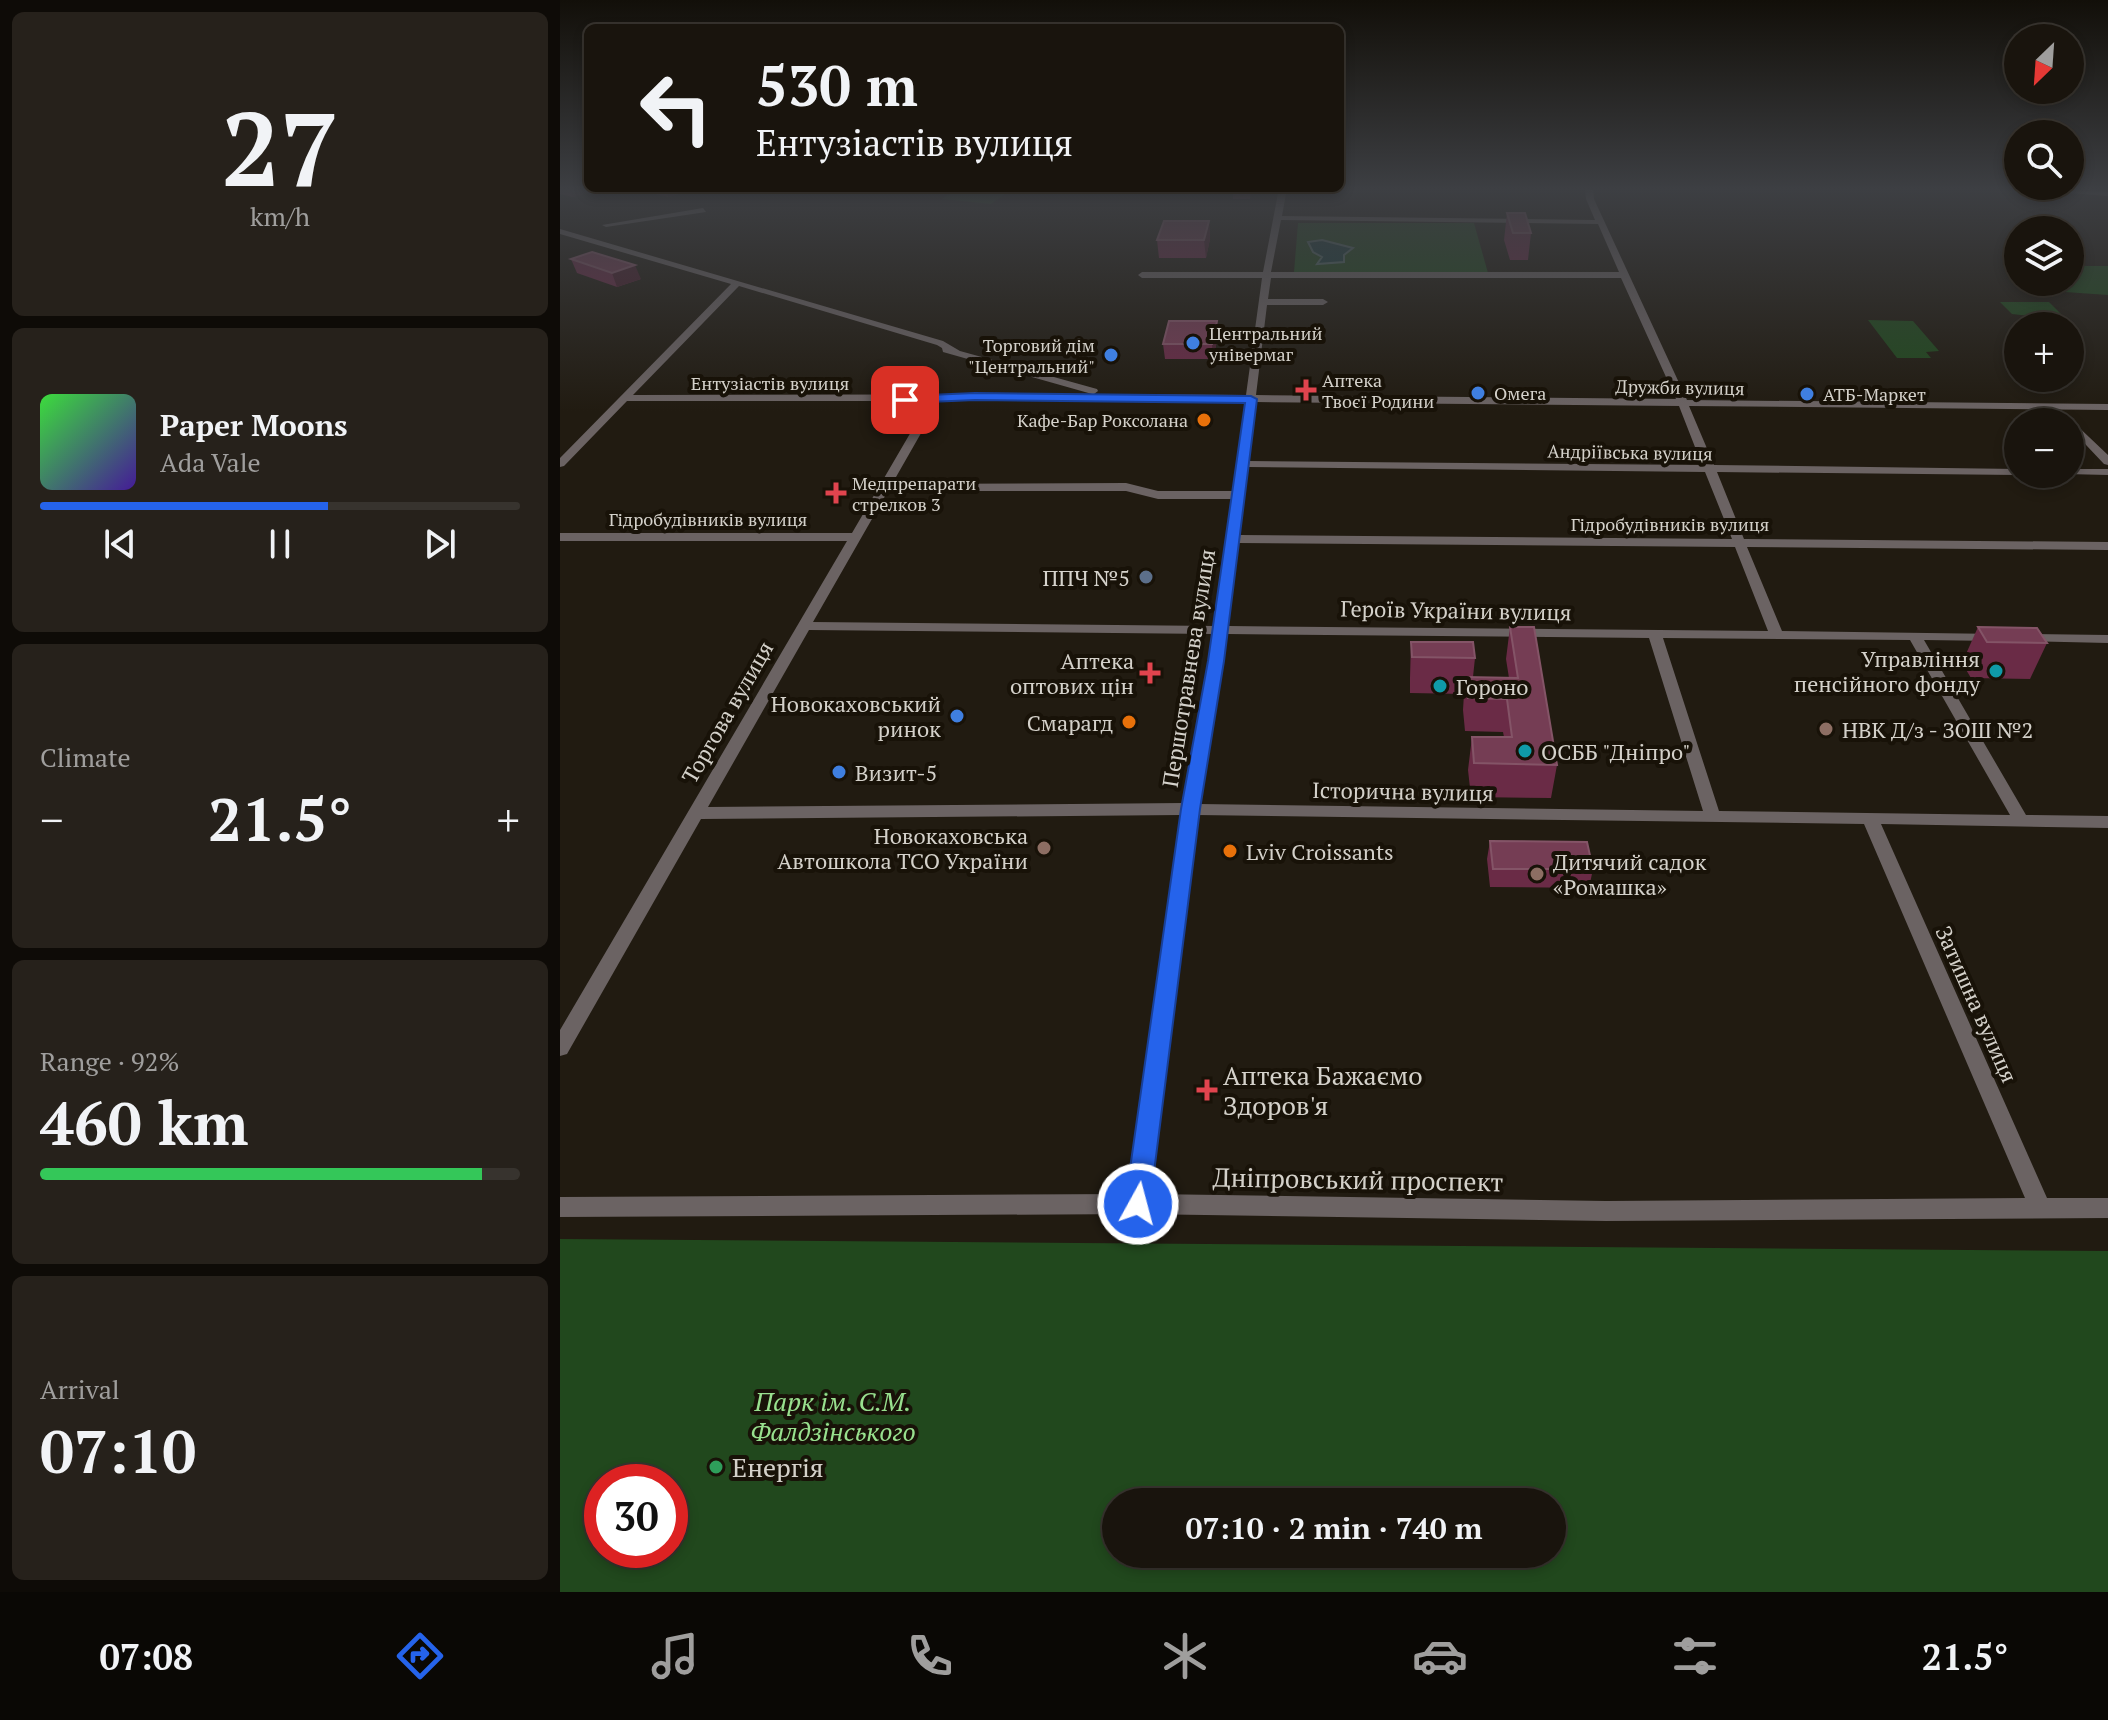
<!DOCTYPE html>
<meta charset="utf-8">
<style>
:root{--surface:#19140d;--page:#26211b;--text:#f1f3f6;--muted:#9f9e9d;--line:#37332e;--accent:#2563eb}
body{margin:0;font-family:"PT Serif",serif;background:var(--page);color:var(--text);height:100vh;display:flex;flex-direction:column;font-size:30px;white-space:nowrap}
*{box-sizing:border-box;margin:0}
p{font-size:26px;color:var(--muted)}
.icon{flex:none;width:44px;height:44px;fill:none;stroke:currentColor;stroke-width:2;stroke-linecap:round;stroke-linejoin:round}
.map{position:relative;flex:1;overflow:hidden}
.sheet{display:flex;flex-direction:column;gap:12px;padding:12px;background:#0e0b07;width:560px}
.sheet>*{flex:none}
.banner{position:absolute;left:24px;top:24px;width:760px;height:168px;border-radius:12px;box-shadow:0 4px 12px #0003,0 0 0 2px var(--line);background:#19140d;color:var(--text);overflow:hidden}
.needle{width:52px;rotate:205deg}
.controls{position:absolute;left:1444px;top:24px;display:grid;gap:16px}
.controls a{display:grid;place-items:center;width:80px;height:80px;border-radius:50%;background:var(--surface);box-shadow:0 4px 12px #0003,0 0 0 2px var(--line);font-size:40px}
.speed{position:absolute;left:24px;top:1464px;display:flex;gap:16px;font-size:40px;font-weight:700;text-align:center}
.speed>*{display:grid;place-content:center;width:104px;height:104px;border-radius:50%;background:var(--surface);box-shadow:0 4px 12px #0003,0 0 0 2px var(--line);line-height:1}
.speed .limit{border:12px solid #d22;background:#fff;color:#111}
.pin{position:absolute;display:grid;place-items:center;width:68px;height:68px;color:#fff;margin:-34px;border-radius:16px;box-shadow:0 4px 12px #0006}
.me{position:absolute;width:88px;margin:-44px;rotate:7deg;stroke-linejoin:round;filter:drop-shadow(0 0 6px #0008)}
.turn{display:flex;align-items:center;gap:28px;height:168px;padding:0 40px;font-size:36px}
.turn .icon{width:104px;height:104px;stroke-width:2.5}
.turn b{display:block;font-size:56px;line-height:68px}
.big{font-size:60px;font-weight:800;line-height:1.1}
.sheet .tile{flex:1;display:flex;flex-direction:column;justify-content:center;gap:12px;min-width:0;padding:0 28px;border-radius:12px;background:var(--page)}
.sheet .dial{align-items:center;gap:0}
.dial b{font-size:104px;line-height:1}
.song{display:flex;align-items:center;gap:24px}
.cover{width:96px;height:96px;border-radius:12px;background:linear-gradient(135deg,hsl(120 70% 55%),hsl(260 70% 35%))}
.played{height:8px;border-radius:4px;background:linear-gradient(90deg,var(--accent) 60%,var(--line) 60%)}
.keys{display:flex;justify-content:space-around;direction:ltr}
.heat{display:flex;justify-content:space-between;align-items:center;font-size:44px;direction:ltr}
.charge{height:12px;border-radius:6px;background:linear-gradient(90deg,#34c759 92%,var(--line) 0)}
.trip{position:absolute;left:542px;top:1488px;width:464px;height:80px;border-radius:40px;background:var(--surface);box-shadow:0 4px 12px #0003,0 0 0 2px var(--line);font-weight:800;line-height:80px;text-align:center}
.menu{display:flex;height:128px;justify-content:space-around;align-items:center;background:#0a0805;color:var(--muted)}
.menu .icon{width:56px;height:56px}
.menu .current{color:var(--accent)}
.menu b{font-size:36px;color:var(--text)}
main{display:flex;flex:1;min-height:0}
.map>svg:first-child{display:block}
</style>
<main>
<section class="sheet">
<div class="tile dial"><b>27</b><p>km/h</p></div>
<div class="tile">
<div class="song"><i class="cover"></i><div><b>Paper Moons</b><p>Ada Vale</p></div></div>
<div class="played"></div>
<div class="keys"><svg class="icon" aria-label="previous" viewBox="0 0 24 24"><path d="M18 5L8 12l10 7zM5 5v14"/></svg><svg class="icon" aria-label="pause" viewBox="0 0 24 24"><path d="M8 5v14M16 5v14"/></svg><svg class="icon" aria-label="next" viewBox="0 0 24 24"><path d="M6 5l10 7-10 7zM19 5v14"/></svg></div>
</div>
<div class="tile"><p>Climate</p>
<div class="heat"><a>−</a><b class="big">21.5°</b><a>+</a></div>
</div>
<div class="tile"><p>Range · 92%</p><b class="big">460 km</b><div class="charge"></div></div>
<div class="tile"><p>Arrival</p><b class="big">07:10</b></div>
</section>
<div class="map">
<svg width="1548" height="1592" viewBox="0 0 1548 1592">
<rect width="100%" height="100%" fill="#211b11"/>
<path fill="#21481d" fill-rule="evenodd" d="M399 188 451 190 431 204 382 199Z
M738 223H914L928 273 734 272Z
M1510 266H1548V295L1505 292 1478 282H1510Z
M1440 302H1489L1507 320 1452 314Z
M1308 320 1353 321 1379 351 1366 352 1371 358H1337Z
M0 1239 1548 1251V1592H0ZM110 1482V1550H42V1482ZM992 1502V1554H556V1502Z"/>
<path fill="#1a3e3e" stroke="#526a68" stroke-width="2" d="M762 240 793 248 784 255V262L757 264 762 257 753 252 748 242Z"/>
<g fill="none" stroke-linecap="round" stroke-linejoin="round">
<path fill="#6b6363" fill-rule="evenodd" d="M719 188H727L722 216 1035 220 1026 199 1025 188H1033L1034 199 1127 400 1548 404V410L1129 406 1154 465 1458 469V474H1462L1458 475 1157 472 1184 539 1548 542V550L1187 547 1222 631 1440 634 1442 637 1435 641 1364 640 1466 815 1548 816V828L1321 824 1487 1198H1548V1218L1046 1221 578 1214 0 1217V1197L569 1194 621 815 141 819 7 1054 0 1056V1030L287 541H0V533H292L369 401H67L4 466 0 467V458L171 284 0 234V229L383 341 400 351 537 389 538 391 534 394 686 395 702 278H582L578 275 582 272H703ZM721 220 1038 224 1059 272H711ZM711 278H1061L1116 399 696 395 707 305H763L768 302 763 299H708ZM179 286 377 345 382 348 383 352 532 394 73 395ZM380 400 685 401 673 491H598L566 483 332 484ZM696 402 1119 406 1142 465 688 461ZM688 467 1145 472 1172 539 679 535ZM328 491H566L598 499H672L655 626 253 622ZM678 543 1175 547 1208 631 668 626ZM249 630 653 634 623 803 148 807ZM667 634 1089 638 1143 811 639 804ZM1103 638 1350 640 1450 815 1159 811ZM637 815 1304 824 1465 1198 1046 1201 590 1194Z
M143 208 146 212 46 227 42 225Z
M1510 419 1548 455V465L1544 464 1510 428V422H1505Z
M1510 469H1548V475L1506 474H1510Z
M1462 634 1548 635V643L1457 641 1455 638Z"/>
<path fill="#6b6363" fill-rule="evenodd" d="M1463 188 1548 192V196L1467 190Z"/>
</g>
<path fill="#6a2b46" d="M0 188H45L13 197 0 194Z
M70 188H139L108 197Z
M673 188H691L690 199H673Z
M947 213 971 233 968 260H950L944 240Z
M649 221 650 239 646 258H599L597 240Z
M11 259 81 279 57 287 17 273Z
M657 321 658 336 653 359H605L603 344Z
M950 627 997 765 991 798 911 797 908 770 912 737H944L943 732 905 731 903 710 904 694 850 693V678L851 642 915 658 913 677 949 678 946 659Z
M1418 627 1487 643 1470 679 1411 678 1402 663Z
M930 841 1033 869 1029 888 930 887 927 859Z"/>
<path fill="#481d2b" d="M9 188H45L13 197Z
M105 188H139L108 197Z
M649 221 650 239 646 258 644 240Z
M75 265 81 279 57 287 52 273Z
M657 321 658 336 653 359 652 344Z"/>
<path fill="#753d54" stroke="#845467" stroke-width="2" d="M947 213H965L971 233H953Z
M604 221H649L644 240H597Z
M32 252 75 265 52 273 11 259Z
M609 321H657L652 344H603Z
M950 627H974L997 765 914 763 912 737H952L947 699 908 698 906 677 958 678Z
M1418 627 1477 628 1487 643 1427 642Z
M851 642H913L915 658 852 657Z
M930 841 1027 842 1033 869H933Z"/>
<linearGradient id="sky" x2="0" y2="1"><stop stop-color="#120f09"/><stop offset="0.46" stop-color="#3d3f43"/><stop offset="1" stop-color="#3d3f43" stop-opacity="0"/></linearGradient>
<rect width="1548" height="411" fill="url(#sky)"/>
<path fill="#2563eb" stroke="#184099" stroke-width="2" d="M415 393 691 396 697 399 664 661 640 809 590 1204 587 1212 578 1216 569 1212 565 1204 621 809 648 661 685 403 415 400 345 403 339 400 345 396Z"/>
<g fill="#3f7fe0" stroke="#181208" stroke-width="3">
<circle cx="633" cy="343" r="8"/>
<circle cx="551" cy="355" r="8"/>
<circle cx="918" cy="393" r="8"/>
<circle cx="1247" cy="394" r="8"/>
<circle cx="397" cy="716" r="8"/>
<circle cx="279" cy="772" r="8"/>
</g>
<g fill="#e0444e" stroke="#181208" stroke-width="3">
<path d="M742 378h8v8h8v8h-8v8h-8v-8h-8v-8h8z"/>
<path d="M272 481h8v8h8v8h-8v8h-8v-8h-8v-8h8z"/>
<path d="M586 661h8v8h8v8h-8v8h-8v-8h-8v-8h8z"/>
<path d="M643 1078h8v8h8v8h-8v8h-8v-8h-8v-8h8z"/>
</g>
<g fill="#e8710a" stroke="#181208" stroke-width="3">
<circle cx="644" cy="420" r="8"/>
<circle cx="569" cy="722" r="8"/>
<circle cx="670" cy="851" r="8"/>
</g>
<circle fill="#5c6f8a" stroke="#181208" stroke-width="3" cx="586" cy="577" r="8"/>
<g fill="#0f9aa8" stroke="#181208" stroke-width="3">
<circle cx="1436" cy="671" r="8"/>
<circle cx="880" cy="686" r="8"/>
<circle cx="965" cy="751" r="8"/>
</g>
<g fill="#8d6e63" stroke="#181208" stroke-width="3">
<circle cx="1266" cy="729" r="8"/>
<circle cx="484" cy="848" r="8"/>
<circle cx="977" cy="874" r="8"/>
</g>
<circle fill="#2e9e5b" stroke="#181208" stroke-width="3" cx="156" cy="1467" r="8"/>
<g text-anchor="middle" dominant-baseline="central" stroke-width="8" stroke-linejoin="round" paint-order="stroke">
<g font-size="18" fill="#d4d1ca" stroke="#181208" text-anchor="start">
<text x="649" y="333">Центральний<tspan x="649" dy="21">універмаг</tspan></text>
<text x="535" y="345" text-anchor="end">Торговий дім<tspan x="535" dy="21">"Центральний"</tspan></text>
<text x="762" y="380">Аптека<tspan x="762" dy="21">Твоєї Родини</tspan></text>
<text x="934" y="393">Омега</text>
<text x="1263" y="394">АТБ-Маркет</text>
<text x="628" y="420" text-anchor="end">Кафе-Бар Роксолана</text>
<text x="292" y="483">Медпрепарати<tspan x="292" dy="21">стрелков 3</tspan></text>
</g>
<g font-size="18" fill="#d4d1ca" stroke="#181208">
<text x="210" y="383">Ентузіастів вулиця</text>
<text transform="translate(1120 387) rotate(1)">Дружби вулиця</text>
<text transform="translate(1070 452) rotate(1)">Андріївська вулиця</text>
<text x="148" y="519">Гідробудівників вулиця</text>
<text x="1110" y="524">Гідробудівників вулиця</text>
</g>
<g font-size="22" fill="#d4d1ca" stroke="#181208" text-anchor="end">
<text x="570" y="577">ППЧ №5</text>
<text x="1420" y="658">Управління<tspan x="1420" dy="25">пенсійного фонду</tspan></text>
<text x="574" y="660">Аптека<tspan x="574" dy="25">оптових цін</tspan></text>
<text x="896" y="686" text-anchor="start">Гороно</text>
<text x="381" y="703">Новокаховський<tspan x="381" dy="25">ринок</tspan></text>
<text x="553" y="722">Смарагд</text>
<text x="1282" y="729" text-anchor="start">НВК Д/з - ЗОШ №2</text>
<text x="981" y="751" text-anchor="start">ОСББ "Днiпро"</text>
<text x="295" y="772" text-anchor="start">Визит-5</text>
<text x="468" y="835">Новокаховська<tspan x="468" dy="25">Автошкола ТСО України</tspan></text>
<text x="686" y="851" text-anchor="start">Lviv Croissants</text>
<text x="993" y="861" text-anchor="start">Дитячий садок<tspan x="993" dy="25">«Ромашка»</tspan></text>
</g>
<g font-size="22" fill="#d4d1ca" stroke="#181208">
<text transform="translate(896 610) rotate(1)">Героїв України вулиця</text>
<text transform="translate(628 668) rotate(-81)">Першотравнева вулиця</text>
<text transform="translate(167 712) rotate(-60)">Торгова вулиця</text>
<text transform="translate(843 791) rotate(1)">Історична вулиця</text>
<text transform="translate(1417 1004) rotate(66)">Затишна вулиця</text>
</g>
<g font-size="26" fill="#d4d1ca" stroke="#181208" text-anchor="start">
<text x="663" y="1075">Аптека Бажаємо<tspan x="663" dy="30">Здоров'я</tspan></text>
<text x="172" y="1467">Енергія</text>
</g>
<g font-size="26" fill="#d4d1ca" stroke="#181208">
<text transform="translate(798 1179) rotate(1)">Дніпровський проспект</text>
</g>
<g font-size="26" font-style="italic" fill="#98e08e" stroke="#181208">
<text x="273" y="1401">Парк ім. С.М.<tspan x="273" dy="30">Фалдзінського</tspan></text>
</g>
</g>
</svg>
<div class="controls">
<a><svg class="needle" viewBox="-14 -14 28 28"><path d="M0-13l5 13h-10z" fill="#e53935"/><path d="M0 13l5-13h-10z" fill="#9f9e9d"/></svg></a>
<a><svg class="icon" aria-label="search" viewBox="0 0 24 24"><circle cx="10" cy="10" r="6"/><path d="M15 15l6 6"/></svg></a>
<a><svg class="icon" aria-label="layers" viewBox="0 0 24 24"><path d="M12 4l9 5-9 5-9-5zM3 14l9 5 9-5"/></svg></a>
<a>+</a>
<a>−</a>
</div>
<div class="speed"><div class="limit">30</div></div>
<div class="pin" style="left:345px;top:400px;background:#d93025"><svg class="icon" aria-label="arrive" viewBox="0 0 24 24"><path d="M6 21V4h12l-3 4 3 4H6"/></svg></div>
<svg class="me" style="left:578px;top:1204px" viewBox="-20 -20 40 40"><circle r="17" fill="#2563eb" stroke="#fff" stroke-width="3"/><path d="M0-11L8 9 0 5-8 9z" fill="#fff"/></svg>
<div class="trip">07:10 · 2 min · 740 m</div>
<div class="banner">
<div class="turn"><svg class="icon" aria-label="left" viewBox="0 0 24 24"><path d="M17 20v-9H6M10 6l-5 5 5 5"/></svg><div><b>530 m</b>Ентузіастів вулиця</div></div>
</div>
</div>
</main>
<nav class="menu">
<b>07:08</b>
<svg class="icon current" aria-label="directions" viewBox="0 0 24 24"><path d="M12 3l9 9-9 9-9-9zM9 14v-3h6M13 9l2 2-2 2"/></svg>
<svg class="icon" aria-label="music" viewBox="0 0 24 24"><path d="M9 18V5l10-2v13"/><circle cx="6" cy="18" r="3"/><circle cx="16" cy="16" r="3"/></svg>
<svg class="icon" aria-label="phone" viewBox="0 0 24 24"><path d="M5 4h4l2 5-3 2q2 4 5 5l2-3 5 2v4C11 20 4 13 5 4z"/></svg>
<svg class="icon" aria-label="climate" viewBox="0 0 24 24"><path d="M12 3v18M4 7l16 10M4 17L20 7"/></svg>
<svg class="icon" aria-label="car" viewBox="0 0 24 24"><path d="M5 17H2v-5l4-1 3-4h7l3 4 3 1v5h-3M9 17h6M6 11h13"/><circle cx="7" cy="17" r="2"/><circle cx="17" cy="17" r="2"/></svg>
<svg class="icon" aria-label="filters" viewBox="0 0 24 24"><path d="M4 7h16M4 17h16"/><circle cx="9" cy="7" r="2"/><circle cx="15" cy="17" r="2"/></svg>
<b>21.5°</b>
</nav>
